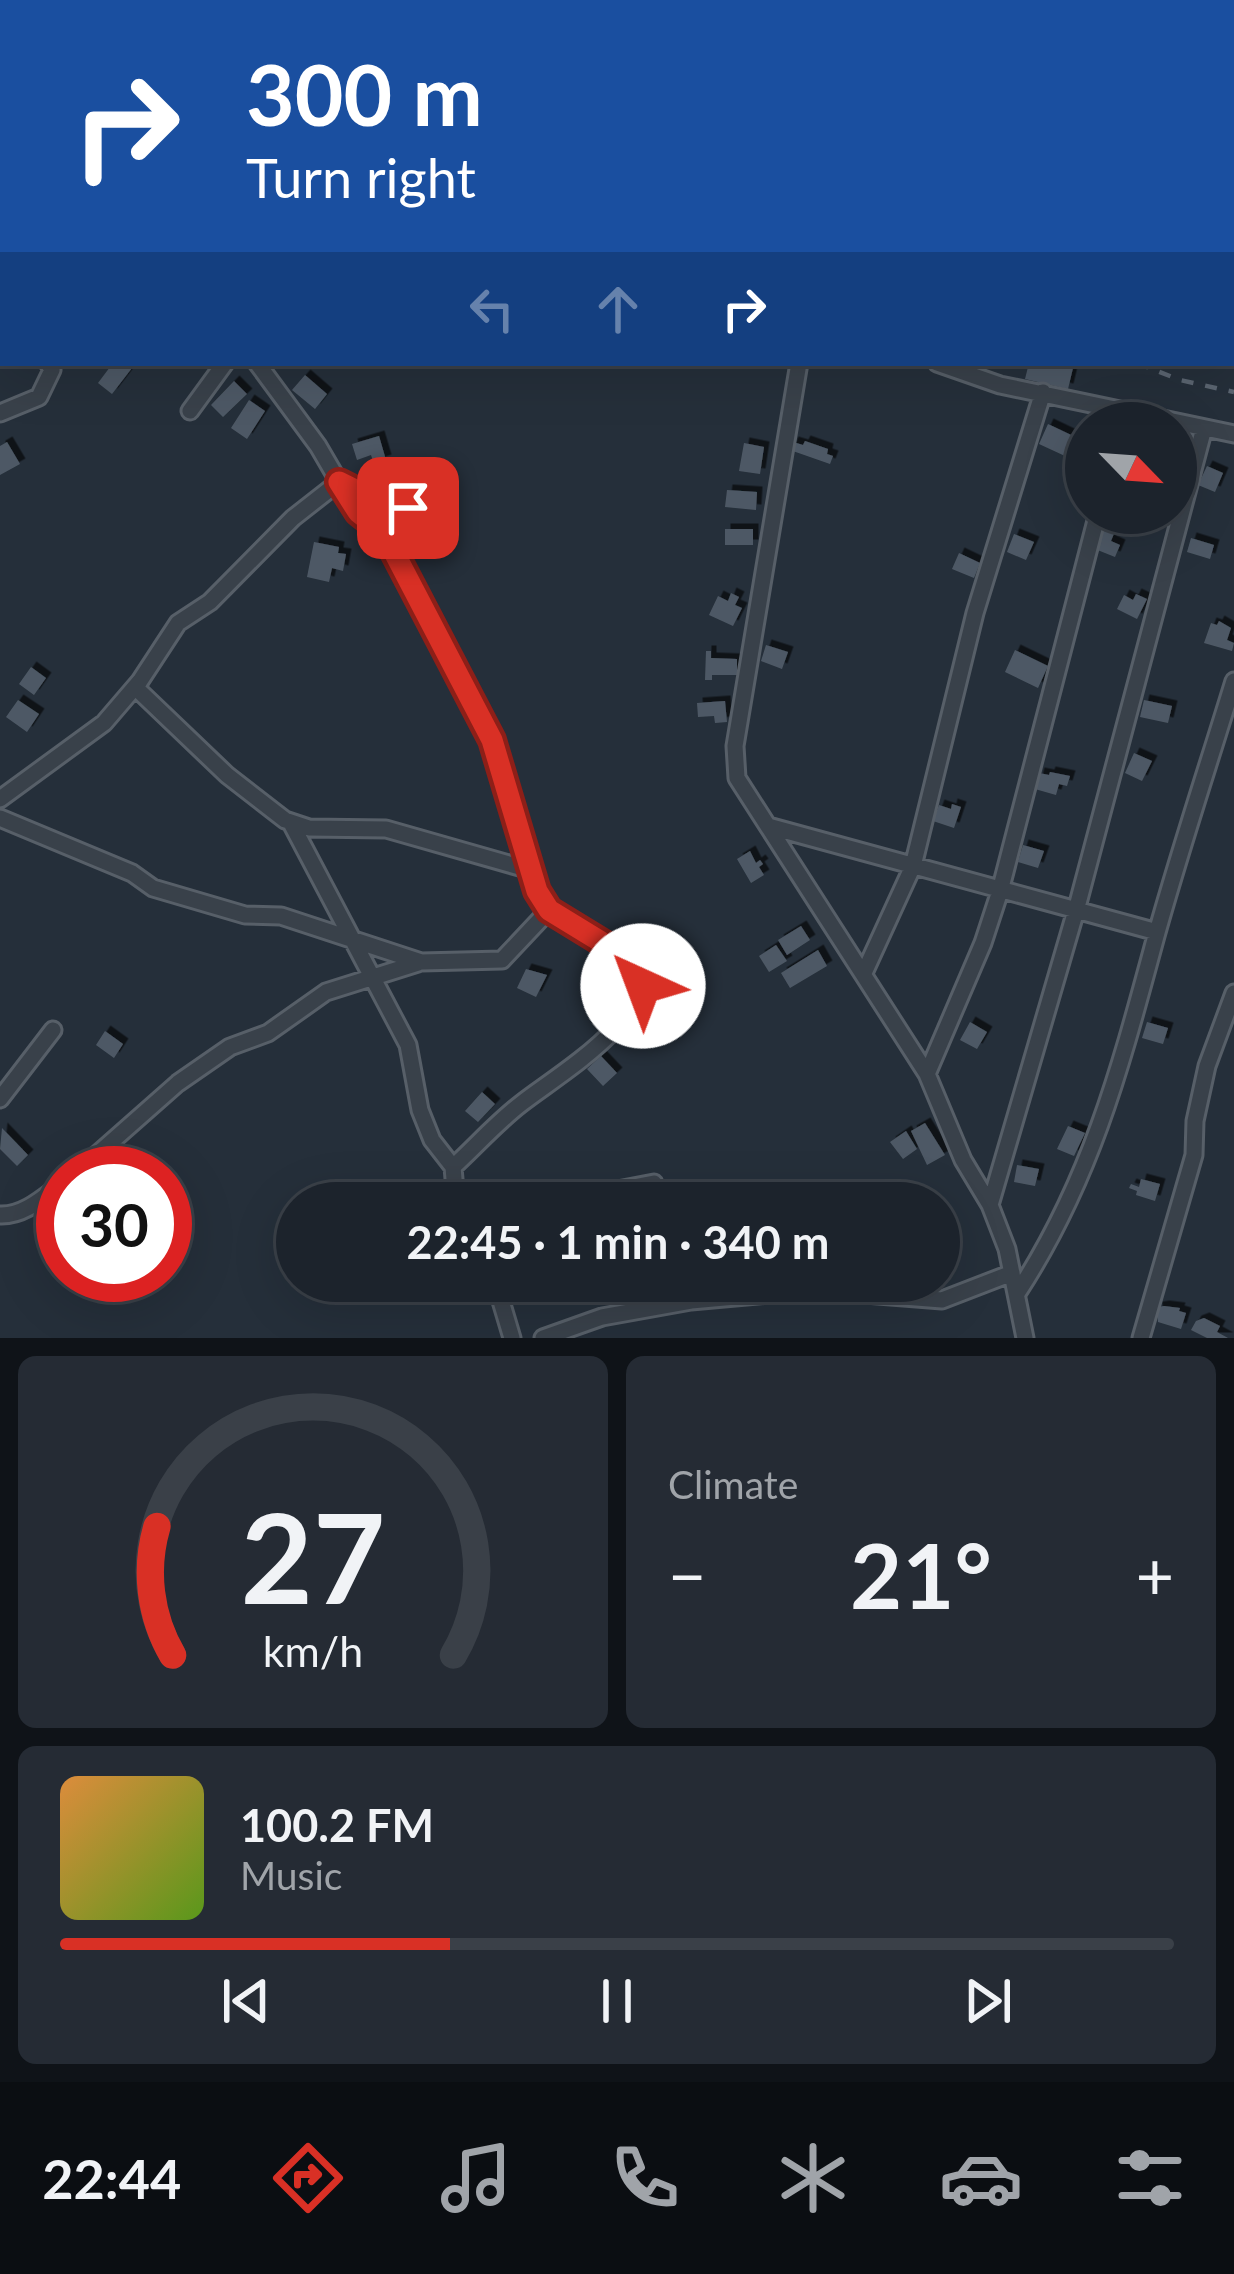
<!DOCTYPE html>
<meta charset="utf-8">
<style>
:root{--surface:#1c232c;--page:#252b34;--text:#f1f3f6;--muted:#a0a4a9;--line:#3a4048;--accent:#d93025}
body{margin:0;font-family:Lato,sans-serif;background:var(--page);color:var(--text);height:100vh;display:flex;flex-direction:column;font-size:45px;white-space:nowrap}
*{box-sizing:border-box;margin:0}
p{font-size:39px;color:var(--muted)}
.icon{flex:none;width:66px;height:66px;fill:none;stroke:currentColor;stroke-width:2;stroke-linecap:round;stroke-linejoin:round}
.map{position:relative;height:1338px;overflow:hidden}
.details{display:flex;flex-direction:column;gap:18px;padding:18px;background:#0f1318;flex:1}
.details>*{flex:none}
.banner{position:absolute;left:0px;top:0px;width:1236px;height:366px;box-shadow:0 12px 48px #0002,0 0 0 3px var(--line);background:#1a4fa0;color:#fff;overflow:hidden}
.needle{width:78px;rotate:115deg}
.tools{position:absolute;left:1065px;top:402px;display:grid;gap:24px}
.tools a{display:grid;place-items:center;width:132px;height:132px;border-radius:50%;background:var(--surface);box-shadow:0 12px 48px #0002,0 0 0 3px var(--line);font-size:60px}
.speed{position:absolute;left:36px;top:1146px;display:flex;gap:24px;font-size:60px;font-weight:700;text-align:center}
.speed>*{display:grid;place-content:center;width:156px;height:156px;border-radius:50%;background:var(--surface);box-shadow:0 12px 48px #0002,0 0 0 3px var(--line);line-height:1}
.speed .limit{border:18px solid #d22;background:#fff;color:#111}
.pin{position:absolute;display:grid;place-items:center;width:102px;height:102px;color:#fff;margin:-51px;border-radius:24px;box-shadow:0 6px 18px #0006}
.me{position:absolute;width:132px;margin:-66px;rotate:317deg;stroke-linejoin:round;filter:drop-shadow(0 0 9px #0008)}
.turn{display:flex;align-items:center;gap:42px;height:252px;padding:0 48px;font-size:54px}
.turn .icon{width:156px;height:156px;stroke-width:2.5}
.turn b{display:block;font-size:84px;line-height:102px}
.lanes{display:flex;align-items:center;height:114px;padding:0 48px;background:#0003;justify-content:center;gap:60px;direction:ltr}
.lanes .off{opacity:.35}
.big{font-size:90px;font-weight:700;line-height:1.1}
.details .tile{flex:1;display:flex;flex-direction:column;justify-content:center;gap:18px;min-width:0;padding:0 42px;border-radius:18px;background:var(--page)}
.details .dial{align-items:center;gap:0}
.dial svg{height:312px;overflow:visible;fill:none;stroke:var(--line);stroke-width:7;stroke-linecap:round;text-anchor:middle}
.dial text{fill:var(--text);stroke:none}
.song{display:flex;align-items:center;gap:36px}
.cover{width:144px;height:144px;border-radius:18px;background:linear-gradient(135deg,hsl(30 70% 55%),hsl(90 70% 35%))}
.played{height:12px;border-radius:6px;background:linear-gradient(90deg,var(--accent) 35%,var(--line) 35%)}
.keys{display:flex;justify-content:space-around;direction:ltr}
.heat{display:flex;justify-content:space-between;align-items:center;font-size:66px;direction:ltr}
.details .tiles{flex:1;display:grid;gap:18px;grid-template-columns:1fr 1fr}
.tile:last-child{grid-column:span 2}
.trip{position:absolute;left:276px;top:1182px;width:684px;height:120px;border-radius:60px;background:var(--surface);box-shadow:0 12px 48px #0002,0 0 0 3px var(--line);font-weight:700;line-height:120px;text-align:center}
.tabs{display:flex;height:192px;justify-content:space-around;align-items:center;background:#0b0e12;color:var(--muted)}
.tabs .icon{width:84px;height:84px}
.tabs .current{color:var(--accent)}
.tabs b{font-size:54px;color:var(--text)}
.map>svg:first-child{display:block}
</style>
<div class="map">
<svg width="1234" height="1338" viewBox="0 0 1234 1338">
<defs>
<filter id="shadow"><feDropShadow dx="5.5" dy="-5.5" stdDeviation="0" flood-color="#0009"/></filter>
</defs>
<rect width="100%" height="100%" fill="#252f3a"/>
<path fill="#4e5965" filter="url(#shadow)" d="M113 363H124L132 368 112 394 98 383Z
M1029 363 1073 368 1068 389 1025 379Z
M305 375 327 394 315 409 292 390Z
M234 381 247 394 223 417 211 405Z
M249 400 265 411 247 439 231 428Z
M1048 424 1086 442 1078 462 1039 444Z
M379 436 386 460 374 464 371 455 357 460 352 444Z
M805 441 828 449 827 454 833 456 830 464 790 450 793 442 803 445Z
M7 442 20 464 0 475V446Z
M744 443 764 447 760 474 739 471Z
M1207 466 1223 473 1215 492 1198 485Z
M727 490 757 492 756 510 725 507Z
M1103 526 1115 531 1111 541 1120 545 1115 557 1095 549Z
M725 529H753V545H725Z
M1014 534 1034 542 1026 560 1007 552Z
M1191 538 1214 545 1210 559 1187 552Z
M314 542 339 547 338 553 346 554 343 571 332 568 329 582 307 577Z
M959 553 980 563 974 578 952 569Z
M731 593 739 597 735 605 742 608 733 626 709 615 718 596 728 601Z
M1136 594 1147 599 1137 619 1117 609 1124 595 1133 600Z
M1219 621 1231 628 1227 640 1234 643 1232 651 1204 643 1211 623 1217 625Z
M766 645 788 652 782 669 761 661Z
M1015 650 1048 666 1038 688 1005 672Z
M706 651H711V658L737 659V675H712V680H705Z
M31 667 46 678 34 695 19 684Z
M18 700 39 714 27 732 6 717Z
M1144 700 1172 706 1168 723 1140 717Z
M725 701 727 722 715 723 714 716 698 717 697 703Z
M1134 753 1152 761 1142 781 1125 773Z
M1050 772 1070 776 1067 786 1059 784 1056 795 1035 789 1039 773 1049 775Z
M952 804 961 807 954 828 933 821 939 805 951 809Z
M1023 845 1044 851 1038 868 1018 862Z
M750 851 756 863 760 860 763 864 759 867 764 875 751 883 737 859Z
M801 926 810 940 787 955 778 940Z
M776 945 787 961 769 972 759 956Z
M818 950 827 966 790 988 781 973Z
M526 969 547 975 536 997 517 988Z
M970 1022 987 1032 977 1049 960 1040Z
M1147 1022 1168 1028 1163 1044 1142 1038Z
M105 1031 123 1044 114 1058 96 1045Z
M601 1056 617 1073 603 1086 587 1069Z
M482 1092 495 1104 478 1122 465 1111Z
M925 1123 945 1155 927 1165 911 1131Z
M1068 1126 1085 1133 1074 1156 1057 1149Z
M2 1128 28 1155 17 1166 0 1149Z
M906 1131 917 1149 903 1159 890 1142Z
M1017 1165 1039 1169 1035 1186 1014 1182Z
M1141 1179 1160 1184 1155 1201 1136 1195 1137 1191 1129 1188 1131 1184 1139 1187Z
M1164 1306 1180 1308 1179 1311 1186 1313 1181 1329 1158 1322 1157 1307Z
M1204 1318 1220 1326 1217 1332 1228 1338H1207L1191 1330 1196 1321Z"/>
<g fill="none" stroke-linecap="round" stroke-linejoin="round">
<defs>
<path id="minor" d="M816 0V3
M1108 0V3
M54 3 63 0
M1045 3 1046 0
M0 26 3 25
M1233 261H1234
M0 321 3 323
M257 363 318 446 339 482 371 498 408 508
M799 363 735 746 737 778 927 1074 963 1160 990 1205 1007 1249 1025 1338
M937 363 1000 385 1234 434
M190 411 225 363
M0 413 39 397 52 370 48 363
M135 687 227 775 285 820 309 828 386 829 530 870
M0 799 104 723 140 681 178 623 210 602 293 518 339 482 358 511 384 533 492 740 537 891 549 910 634 961C666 1012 556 1076 522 1103 497 1122 476 1146 453 1167L456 1203
M0 818 132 873 153 888 245 915 281 916 421 962 502 960 549 910
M291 823 408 1045 420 1110 432 1140 453 1167
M768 826 1157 932
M864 973 913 866 975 613 1043 392
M927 1074 983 943 1000 891 1098 513
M0 1099 53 1030
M76 1173 178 1083 230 1047 268 1033 326 992 418 963
M550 1203 654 1183
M990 1205 1077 907 1204 428
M0 1215C24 1216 44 1197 63 1183
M495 1281 512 1338
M1018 1292C1092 1178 1121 1065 1156 936 1180 850 1208 766 1234 681
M543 1338 602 1317 691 1301 814 1290 942 1300 1012 1273
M1141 1338 1194 1155 1195 1121 1207 1066 1234 993"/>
</defs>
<use href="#minor" stroke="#575f68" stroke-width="21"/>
<use href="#minor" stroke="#39414a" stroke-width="15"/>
<path stroke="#5b6571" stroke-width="4.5" stroke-dasharray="12 12" stroke-linecap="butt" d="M0 180 3 179
M1137 363 1180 380 1234 392"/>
</g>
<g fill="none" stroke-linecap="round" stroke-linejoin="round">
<defs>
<path id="route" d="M408 508 371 498 339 482 358 512 384 533 492 740 537 891 549 910 634 962 642 974 643 986"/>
</defs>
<use href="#route" stroke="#8d1f18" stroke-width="30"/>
<use href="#route" stroke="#d93025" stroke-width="21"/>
</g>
</svg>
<div class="tools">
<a><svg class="needle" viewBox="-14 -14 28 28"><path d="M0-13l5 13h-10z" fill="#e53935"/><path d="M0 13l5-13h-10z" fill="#a0a4a9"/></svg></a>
</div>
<div class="speed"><div class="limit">30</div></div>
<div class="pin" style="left:408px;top:508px;background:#d93025"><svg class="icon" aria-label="arrive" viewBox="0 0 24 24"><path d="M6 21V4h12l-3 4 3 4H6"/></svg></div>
<svg class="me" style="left:643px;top:986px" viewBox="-20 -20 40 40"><circle r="19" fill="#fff"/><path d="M0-13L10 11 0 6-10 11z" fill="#d93025"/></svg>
<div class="trip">22:45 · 1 min · 340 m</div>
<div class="banner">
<div class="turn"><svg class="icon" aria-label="right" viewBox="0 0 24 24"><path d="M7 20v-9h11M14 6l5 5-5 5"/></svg><div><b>300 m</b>Turn right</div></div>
<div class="lanes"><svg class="icon off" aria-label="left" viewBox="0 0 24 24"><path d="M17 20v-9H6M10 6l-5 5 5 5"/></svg><svg class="icon off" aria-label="ahead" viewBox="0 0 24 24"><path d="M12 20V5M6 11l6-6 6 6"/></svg><svg class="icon" aria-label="right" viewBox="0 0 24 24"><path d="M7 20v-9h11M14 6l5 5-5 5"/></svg></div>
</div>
</div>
<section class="details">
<div class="tiles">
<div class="tile dial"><svg viewBox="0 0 100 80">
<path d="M14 69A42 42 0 1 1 86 69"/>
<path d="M14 69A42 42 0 0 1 10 36" stroke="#d93025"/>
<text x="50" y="56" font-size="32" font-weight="700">27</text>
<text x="50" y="72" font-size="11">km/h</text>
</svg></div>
<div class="tile"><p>Climate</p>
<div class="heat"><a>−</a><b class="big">21°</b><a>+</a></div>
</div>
<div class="tile">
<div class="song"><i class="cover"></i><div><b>100.2 FM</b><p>Music</p></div></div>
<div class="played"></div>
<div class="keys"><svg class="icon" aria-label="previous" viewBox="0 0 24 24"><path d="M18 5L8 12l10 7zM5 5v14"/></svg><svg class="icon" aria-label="pause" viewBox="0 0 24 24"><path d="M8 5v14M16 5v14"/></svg><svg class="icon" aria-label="next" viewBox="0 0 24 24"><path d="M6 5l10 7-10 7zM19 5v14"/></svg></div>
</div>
</div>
</section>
<nav class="tabs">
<b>22:44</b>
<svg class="icon current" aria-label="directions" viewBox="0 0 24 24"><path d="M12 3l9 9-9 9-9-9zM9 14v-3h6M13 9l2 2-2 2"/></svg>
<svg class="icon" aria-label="music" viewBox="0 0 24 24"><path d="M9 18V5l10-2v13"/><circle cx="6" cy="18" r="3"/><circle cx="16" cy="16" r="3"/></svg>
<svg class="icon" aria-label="phone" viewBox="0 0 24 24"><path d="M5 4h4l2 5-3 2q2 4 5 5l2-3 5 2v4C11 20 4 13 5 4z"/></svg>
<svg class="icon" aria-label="climate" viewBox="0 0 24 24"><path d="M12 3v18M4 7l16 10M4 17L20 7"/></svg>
<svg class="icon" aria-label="car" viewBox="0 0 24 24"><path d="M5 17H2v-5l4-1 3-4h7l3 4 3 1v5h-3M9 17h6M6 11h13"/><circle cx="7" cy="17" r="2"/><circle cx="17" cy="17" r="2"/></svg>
<svg class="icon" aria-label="filters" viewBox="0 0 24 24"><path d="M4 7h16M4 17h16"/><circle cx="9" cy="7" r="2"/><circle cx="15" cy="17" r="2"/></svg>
</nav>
